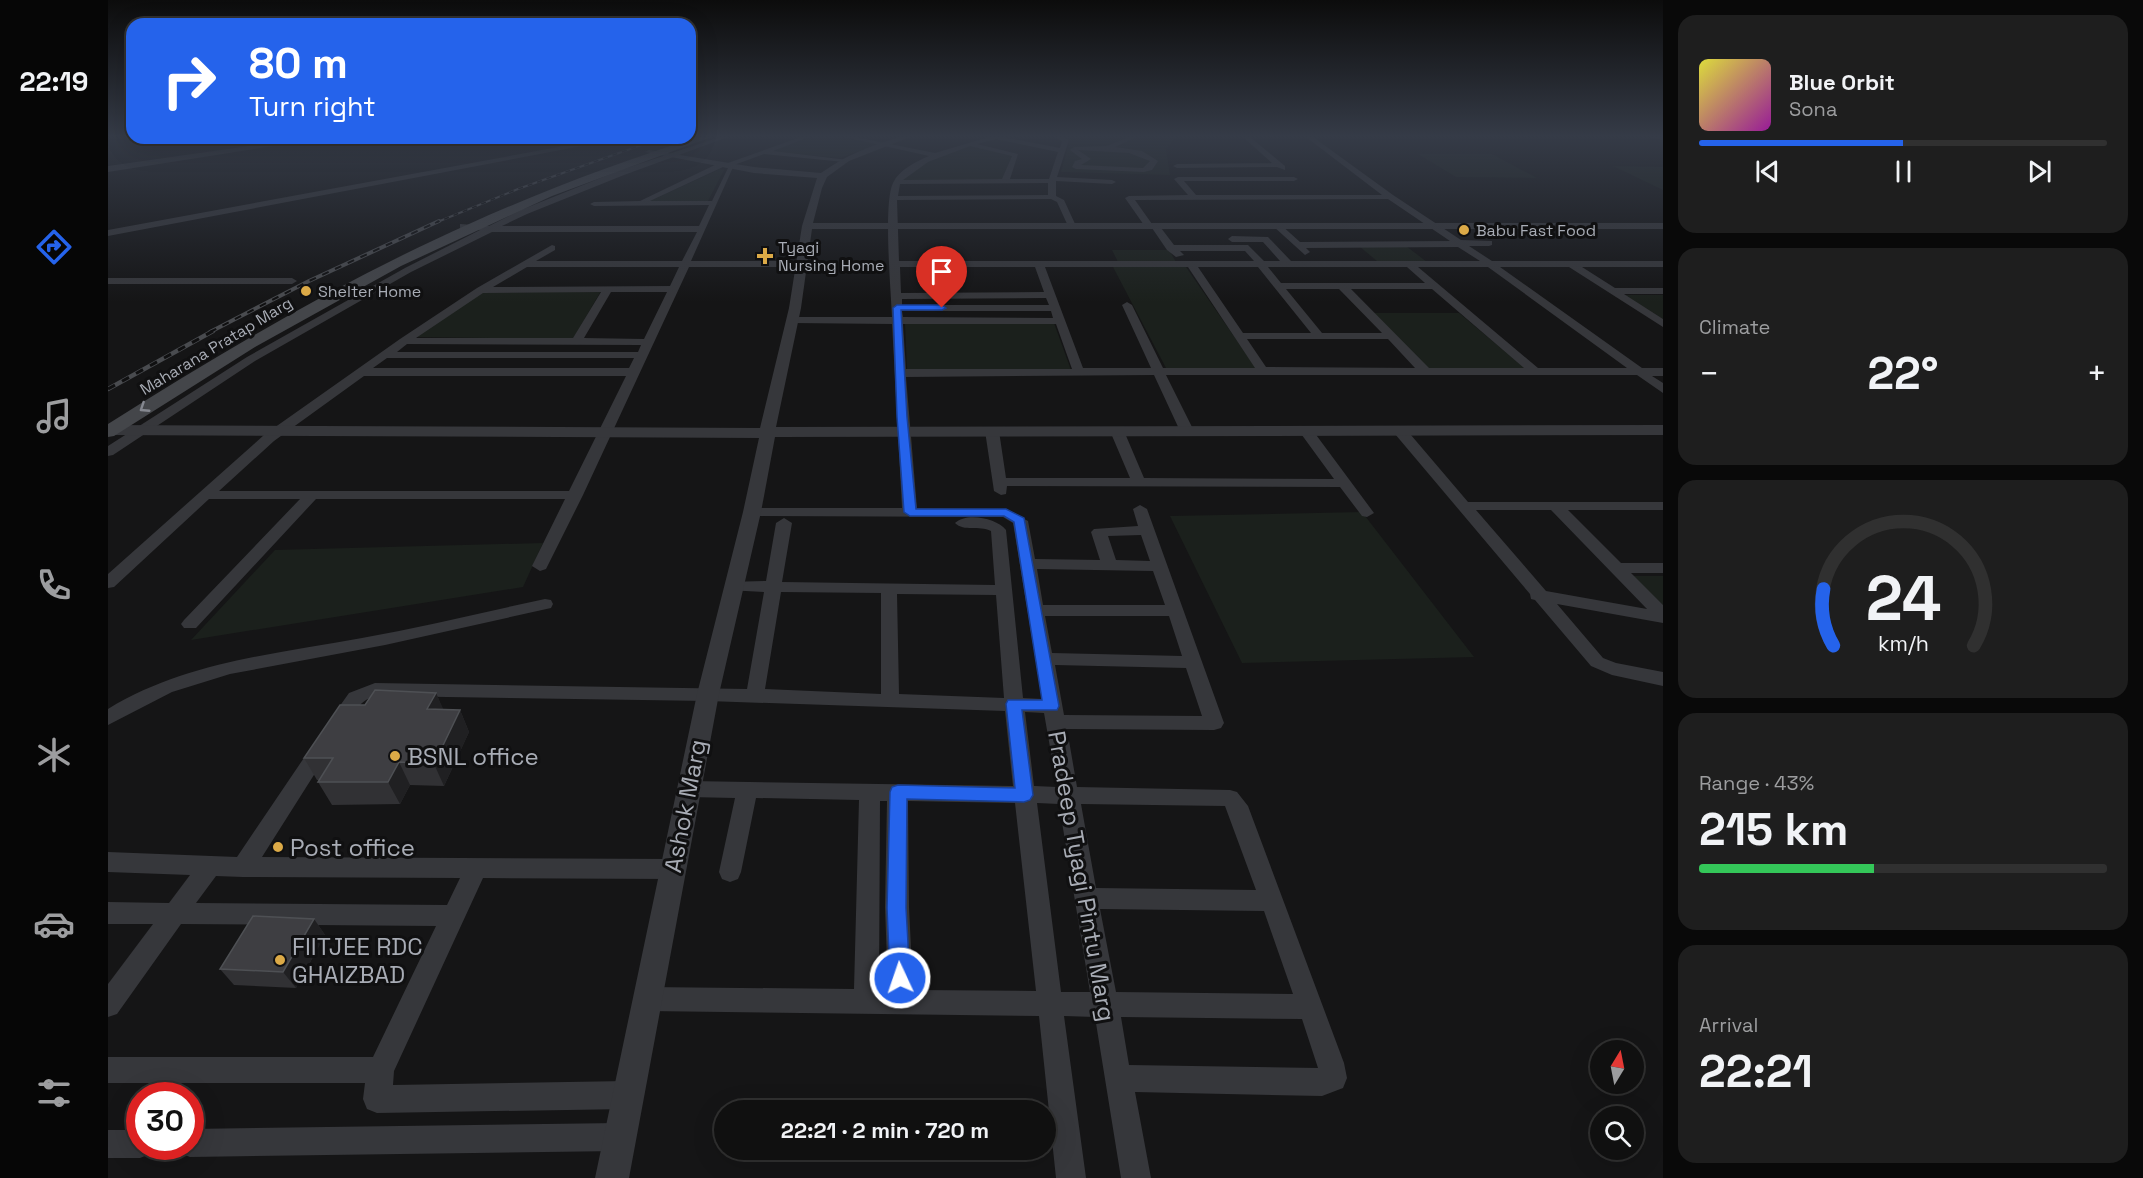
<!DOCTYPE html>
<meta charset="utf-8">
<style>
:root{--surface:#101010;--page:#1e1e1e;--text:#f1f3f6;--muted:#9c9d9f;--line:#303030;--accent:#2563eb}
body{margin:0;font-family:"Space Grotesk",sans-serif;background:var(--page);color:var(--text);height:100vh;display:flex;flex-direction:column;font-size:22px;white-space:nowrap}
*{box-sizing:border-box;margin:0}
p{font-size:20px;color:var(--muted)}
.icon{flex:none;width:33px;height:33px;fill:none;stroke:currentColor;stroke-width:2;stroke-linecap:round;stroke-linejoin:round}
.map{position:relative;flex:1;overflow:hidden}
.side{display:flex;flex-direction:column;gap:15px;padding:15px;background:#090909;width:480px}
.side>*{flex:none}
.guide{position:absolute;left:18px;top:18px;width:570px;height:126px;border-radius:18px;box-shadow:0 6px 24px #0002,0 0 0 2px var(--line);background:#2563eb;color:#fff;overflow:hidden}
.needle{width:39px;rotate:10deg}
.tools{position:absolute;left:1482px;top:1040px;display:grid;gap:12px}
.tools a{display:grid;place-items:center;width:54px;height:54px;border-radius:50%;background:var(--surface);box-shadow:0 6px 24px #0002,0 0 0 2px var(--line);font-size:30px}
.speed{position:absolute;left:18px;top:1082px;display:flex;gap:12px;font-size:30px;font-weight:700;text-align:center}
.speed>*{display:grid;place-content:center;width:78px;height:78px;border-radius:50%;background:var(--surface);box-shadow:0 6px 24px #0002,0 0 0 2px var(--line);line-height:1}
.speed .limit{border:9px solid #d22;background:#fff;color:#111}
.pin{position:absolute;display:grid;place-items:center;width:51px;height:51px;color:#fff;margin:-62px -26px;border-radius:50% 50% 50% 0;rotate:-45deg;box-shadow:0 0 6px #0007}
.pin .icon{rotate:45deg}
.me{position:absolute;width:66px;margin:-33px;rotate:357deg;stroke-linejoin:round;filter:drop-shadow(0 0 4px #0008)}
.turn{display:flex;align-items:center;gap:21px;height:126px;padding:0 24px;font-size:27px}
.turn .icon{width:78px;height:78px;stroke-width:2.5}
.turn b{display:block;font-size:42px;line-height:51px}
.big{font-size:45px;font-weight:800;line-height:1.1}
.side .tile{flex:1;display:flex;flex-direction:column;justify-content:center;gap:9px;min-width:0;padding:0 21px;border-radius:18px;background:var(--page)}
.side .dial{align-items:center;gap:0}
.dial svg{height:156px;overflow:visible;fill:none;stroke:var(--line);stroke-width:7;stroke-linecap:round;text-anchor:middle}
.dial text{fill:var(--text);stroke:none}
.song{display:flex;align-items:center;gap:18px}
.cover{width:72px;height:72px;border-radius:9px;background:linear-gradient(135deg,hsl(60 70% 55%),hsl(300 70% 35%))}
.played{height:6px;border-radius:3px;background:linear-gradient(90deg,var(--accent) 50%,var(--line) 50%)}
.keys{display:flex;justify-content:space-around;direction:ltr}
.heat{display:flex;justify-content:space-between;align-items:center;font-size:33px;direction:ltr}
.charge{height:9px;border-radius:4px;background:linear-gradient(90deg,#34c759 43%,var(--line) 0)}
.trip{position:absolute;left:606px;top:1100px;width:342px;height:60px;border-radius:30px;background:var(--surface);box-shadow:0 6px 24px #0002,0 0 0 2px var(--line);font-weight:800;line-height:60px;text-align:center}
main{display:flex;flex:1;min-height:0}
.tabs{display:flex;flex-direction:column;width:108px;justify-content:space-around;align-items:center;background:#060606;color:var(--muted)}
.tabs .icon{width:42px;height:42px}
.tabs .active{color:var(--accent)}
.tabs b{font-size:27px;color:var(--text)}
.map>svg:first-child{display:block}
</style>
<main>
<nav class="tabs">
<b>22:19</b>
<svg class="icon active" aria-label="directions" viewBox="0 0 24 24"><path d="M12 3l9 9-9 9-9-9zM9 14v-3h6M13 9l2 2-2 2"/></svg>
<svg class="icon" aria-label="music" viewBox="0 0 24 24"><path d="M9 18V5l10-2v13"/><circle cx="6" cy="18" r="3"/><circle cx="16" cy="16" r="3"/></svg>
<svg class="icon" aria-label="phone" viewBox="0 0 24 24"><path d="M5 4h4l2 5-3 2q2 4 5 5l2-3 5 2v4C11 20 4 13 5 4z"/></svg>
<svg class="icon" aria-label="climate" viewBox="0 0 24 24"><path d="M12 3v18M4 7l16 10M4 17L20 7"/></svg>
<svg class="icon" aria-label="car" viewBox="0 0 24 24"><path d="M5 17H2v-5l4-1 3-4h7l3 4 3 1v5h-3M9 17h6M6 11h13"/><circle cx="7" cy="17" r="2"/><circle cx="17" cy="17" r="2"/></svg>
<svg class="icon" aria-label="filters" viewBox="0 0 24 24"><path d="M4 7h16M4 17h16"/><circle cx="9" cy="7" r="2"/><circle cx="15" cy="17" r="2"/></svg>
</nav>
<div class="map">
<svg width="1555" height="1178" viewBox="0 0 1555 1178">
<rect width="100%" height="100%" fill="#151516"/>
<path fill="#1b201c" d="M704 137H730L770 144 732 158 661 151Z
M954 137H1068L1058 149 1062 175 953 172 961 143Z
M861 145 904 155 895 180 793 181 803 169Z
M1310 154H1384L1429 178 1348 177Z
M1505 166 1555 167V190Z
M612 169 616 170 600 201H542Z
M1251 246H1298L1319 262H1270Z
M1004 250H1061L1068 262H1010Z
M1005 267H1078L1148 368H1058Z
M377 290 493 291 465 339 305 337Z
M1517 295H1555V319Z
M1264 313H1351L1418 369H1321Z
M797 323H946L963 370H799Z
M1254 512 1366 657 1134 663 1062 516Z
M435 543 415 587 83 640 167 550Z
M1524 576H1555V605Z"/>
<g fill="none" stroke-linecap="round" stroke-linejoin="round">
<path fill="#36373b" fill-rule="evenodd" d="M612 137H620L516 175 419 214 394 226H591L601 205 486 206 482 204 486 202 532 201 611 163 617 164 693 137H701L665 151 740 160 736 162 656 154 626 165 583 261H693L698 264 693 267H581L475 495 438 569 432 571 424 566 457 499H208L88 628H76L73 624 76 620 192 499H101L6 587 0 588V574L156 435 292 339 369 288 444 245 447 246V250L428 261H574L589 232H384L303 272 147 361 5 455 0 456V446L139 357 297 268 372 230 352 228V224L381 226 413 210 510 171ZM615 167 620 168 604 201H542ZM419 267H571L562 286 385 287ZM493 292 465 338H308L375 293ZM503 292H559L536 339 476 338ZM299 344 533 345 530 352H289ZM279 358H526L521 368H265ZM256 376H518L461 491H111L166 441Z
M736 137H747L827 153 881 137H895L952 148 954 141 946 137H955L961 140 949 177 1004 180 1008 182 1004 184 948 181V196L956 200 968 226 964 229 960 226 949 202 943 199 789 200 791 261H1146L1137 251H1072L1076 255 1068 257 1059 250 1044 228H1038L1017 198 1021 196 1080 195 1066 179 1070 177H1186L1190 179 1186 181H1076L1088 195H1274L1198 137H1205L1285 195 1353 240 1384 241V245L1381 246H1361L1384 261H1555V267H1474L1507 288H1555V294H1516L1555 319V327L1461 267H1392L1534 368H1555V376H1544L1555 383V393L1529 375H1058L1086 431 1079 435 1072 431 1046 375 798 377 809 508 898 509 920 521 927 559 992 560 983 532 986 529 1030 526 1025 509 1032 505 1039 509 1116 723 1113 728 1106 730 959 729 969 787 1122 790 1129 792 1140 806 1236 1063 1239 1078 1235 1088 1214 1096 1027 1092 1043 1178H1013L987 1017 956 1016 978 1178H948L931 1016 539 1011 530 1008 526 999 530 990 539 987 746 989 751 800 648 798 633 872 630 879 622 882 614 879 611 872 627 798 581 797 574 795 571 789 574 783 581 781 905 786 897 711 600 701 277 696C270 696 264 696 258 700 243 709 242 735 222 729L219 724 241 693 267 683 639 689 656 592 619 590 617 586 619 582 658 581 668 523 676 518 684 523 674 582 887 585 883 531C871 525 856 532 847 523 858 512 889 518 898 530L915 698 934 699 905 523 895 517 644 516 637 512 644 508H794L784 324 684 323 679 320 684 317H784C783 291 775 203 785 183 791 170 807 162 821 156ZM888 139 950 152 941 179H902L910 154 869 144ZM862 146 904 156 894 179 795 180 820 162ZM940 183V195L790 196 792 184ZM1280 199 1342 241 1192 242 1172 224 1165 226 1197 255 1202 252 1198 248 1350 247 1372 261H1183L1160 237 1124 236 1120 239 1124 242H1155L1172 261H1156L1140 245H1066L1050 224H1044L1027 200ZM792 267H927L936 292 793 293ZM937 267H1080L1147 368H1055L1024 305 1019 302 1014 305 1043 368H975ZM1090 267H1150L1203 333H1135ZM1160 267H1299L1317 283H1173ZM1310 267H1380L1519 368H1430ZM1178 289H1231L1274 333H1214ZM1243 289H1324L1416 368H1321ZM938 298 941 305H794V299ZM794 311H943L945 318 795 317ZM795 324H948L964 369H798ZM1139 339H1280L1307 368 1158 367ZM1033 535 1042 561 1008 560 1000 536ZM929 569 1045 571 1057 605H935ZM673 592 773 593V694L657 689ZM789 594 888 595 896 698 791 694ZM937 616H1061L1074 656 944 653ZM947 665 1078 668 1094 716 956 715ZM917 712 936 713 949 787 926 786ZM772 801H779L777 907 780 989H771ZM800 801 907 803 928 991 805 990 801 907ZM929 803 951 804 982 992H953ZM973 804 1117 806 1148 890 988 888ZM992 909 1156 911 1185 994 1008 992ZM1013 1017 1194 1019 1210 1068 1021 1065Z
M1021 137H1029L1007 147 1034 151 1050 161 1044 170 1036 172 968 169 964 167 967 161 974 159 962 150 966 147 999 146ZM970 150 1021 153 1042 161 1035 168 973 165 983 159Z
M1135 137H1142L1177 166V170L1169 167 1069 168 1065 166 1069 164 1164 163Z
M1544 137H1555V140L1545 138Z
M0 278H184L189 281 184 284H0Z
M884 427 891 431 898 478H1022L1002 431 1009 427 1016 431 1036 478 1226 479 1191 431 1198 427 1203 428 1266 513 1259 517 1254 516 1232 487 899 486 898 494 893 495 886 491 877 431Z
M1292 427 1297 428 1360 502H1555V510H1460L1513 563H1555V573H1523L1555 605V623L1449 604 1495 658 1508 663 1555 672V686L1504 675 1483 666 1427 600 1423 599 1422 594 1287 434 1285 431ZM1368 510H1443L1539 609 1438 591Z
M437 599 443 600 445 604 443 608 277 645 122 674 64 692 0 725V709C77 662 167 654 254 638 315 627 376 612 437 599Z
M213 740 220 743 223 748 154 857 565 859 573 862 576 869 573 876 565 879 375 878 286 1071 285 1085 519 1081 529 1085 533 1095 529 1105 519 1109 269 1113 259 1109 255 1099 257 1083H0V1057H265L328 926 73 924 9 1014 0 1017V984L45 924H0V902L61 903 82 875 0 872V852L129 857 206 743ZM108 876 135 877 352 878 339 905 88 903Z
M511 1123 521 1127 525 1137 521 1147 511 1151 82 1157 72 1153 69 1146H82V1129Z
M0 1130H32V1146H45L42 1154 32 1158H0Z"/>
<path fill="#36373b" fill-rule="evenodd" d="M791 137H802L741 161 719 177 714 188 705 223H1555V229H704L693 308 668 427 1555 425V435L667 437 653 512 611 694 521 1178H487L589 694 635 512 651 438 0 435V425L652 428 681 308 694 226 709 178 646 173 537 152 541 150 646 167 713 173C738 155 762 146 791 137Z
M197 138H217L0 172V166Z
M499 138H516L0 236V230Z"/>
<path fill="#44464a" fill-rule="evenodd" d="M590 137H603L444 196 293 266 147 347 6 436 0 437V424C116 351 235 280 361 224 436 190 512 162 590 137Z"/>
<defs>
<path id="rail-far2" d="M327 223 410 189 553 138"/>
<path id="rail-far1" d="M102 332 201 281 331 221"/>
<path id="rail" d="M0 389 105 331"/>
</defs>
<use href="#rail-far2" stroke="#494b4f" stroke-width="2"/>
<use href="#rail-far1" stroke="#494b4f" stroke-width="4"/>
<use href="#rail" stroke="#494b4f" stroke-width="4.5"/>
<use href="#rail-far2" stroke="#101011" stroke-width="1.5" stroke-dasharray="5" stroke-linecap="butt"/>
<use href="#rail-far1" stroke="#101011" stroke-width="2" stroke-dasharray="7" stroke-linecap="butt"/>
<use href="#rail" stroke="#101011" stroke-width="3" stroke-dasharray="8" stroke-linecap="butt"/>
</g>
<path fill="#313134" d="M328 693 335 710H352L361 732 336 786 302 785 292 804 224 805 210 782 212 780H209L196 758 257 705Z
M206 919 217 935 188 988 126 985 112 969Z"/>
<path fill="#202022" d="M328 693 338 715 319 709Z
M352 710 361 732 336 786 326 764Z
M291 762 302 785 292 804 280 782Z
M206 919 217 935 188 988 175 972Z"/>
<path fill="#3e3e42" stroke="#4e5054" stroke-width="1.5" d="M267 690 328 693 319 709 352 710 326 764 291 762 280 782H210L225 758H196L232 705H257Z
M145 916 206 919 175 972 112 969Z"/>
<defs><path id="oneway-chevron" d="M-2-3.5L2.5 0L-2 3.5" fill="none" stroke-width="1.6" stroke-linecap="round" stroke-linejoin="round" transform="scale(1.5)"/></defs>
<use stroke="#858890" href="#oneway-chevron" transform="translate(36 408) rotate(147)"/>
<linearGradient id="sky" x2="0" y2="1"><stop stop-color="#0c0c0c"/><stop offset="0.45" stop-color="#353b47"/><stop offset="1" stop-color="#353b47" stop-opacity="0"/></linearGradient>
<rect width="1555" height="302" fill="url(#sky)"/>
<path fill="#2563eb" stroke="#184099" stroke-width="1.5" d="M789 305H834L838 308 834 310H793L799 417 808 509H898L916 518 951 706 949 710H914L925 795 922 800 916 802 799 799 798 908 802 978 799 985 792 988 785 985 782 978 779 908 782 792 784 787 790 785 907 788 898 704 900 700H934L906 522 896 516H802L796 512 789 417 785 308Z"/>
<g fill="#dcaa47" stroke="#101011" stroke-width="2">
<circle cx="1356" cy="230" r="6"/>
<path d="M654 247h6v6h6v6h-6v6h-6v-6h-6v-6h6z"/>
<circle cx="198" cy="291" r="6"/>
<circle cx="287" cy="756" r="6"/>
<circle cx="170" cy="847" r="6"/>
<circle cx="172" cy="960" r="6"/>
</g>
<g text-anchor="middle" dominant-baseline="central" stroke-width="6" stroke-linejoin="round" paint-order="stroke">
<g font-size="16" fill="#a8acb5" stroke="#101011" text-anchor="start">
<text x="1368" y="230">Babu Fast Food</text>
<text x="670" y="247">Tyagi<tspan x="670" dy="18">Nursing Home</tspan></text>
<text x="210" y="291">Shelter Home</text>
</g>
<g font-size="16" fill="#a8acb5" stroke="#101011">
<text transform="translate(108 346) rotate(-31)">Maharana Pratap Marg</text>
</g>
<g font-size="24" fill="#a8acb5" stroke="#101011" text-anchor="start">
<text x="299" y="756">BSNL office</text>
<text x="182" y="847">Post office</text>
<text x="184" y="946">FIITJEE RDC<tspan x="184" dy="28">GHAIZBAD</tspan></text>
</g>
<g font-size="24" fill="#a8acb5" stroke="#101011">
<text transform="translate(577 806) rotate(-79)">Ashok Marg</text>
<text transform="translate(974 876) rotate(80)">Pradeep Tyagi Pintu Marg</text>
</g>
</g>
</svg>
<div class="tools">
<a><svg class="needle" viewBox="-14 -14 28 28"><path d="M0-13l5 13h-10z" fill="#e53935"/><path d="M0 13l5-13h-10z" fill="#9c9d9f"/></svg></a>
<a><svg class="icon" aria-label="search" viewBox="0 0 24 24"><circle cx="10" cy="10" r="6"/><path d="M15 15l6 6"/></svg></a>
</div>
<div class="speed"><div class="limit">30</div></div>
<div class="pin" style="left:834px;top:308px;background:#d93025"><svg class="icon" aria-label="arrive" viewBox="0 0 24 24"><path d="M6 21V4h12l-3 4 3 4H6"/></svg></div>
<svg class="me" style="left:792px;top:978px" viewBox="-20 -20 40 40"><circle r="17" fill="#2563eb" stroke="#fff" stroke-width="3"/><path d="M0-11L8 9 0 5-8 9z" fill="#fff"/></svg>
<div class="trip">22:21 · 2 min · 720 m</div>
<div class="guide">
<div class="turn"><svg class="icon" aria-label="right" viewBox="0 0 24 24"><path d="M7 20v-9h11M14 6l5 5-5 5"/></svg><div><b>80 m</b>Turn right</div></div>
</div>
</div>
<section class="side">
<div class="tile">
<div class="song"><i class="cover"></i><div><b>Blue Orbit</b><p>Sona</p></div></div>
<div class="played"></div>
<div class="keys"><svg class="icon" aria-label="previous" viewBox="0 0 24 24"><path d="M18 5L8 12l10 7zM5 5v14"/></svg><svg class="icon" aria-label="pause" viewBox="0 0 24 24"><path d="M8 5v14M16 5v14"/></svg><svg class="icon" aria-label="next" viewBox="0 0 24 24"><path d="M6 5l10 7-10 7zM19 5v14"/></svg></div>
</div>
<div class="tile"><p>Climate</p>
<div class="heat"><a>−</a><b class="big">22°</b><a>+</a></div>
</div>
<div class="tile dial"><svg viewBox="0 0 100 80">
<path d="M14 69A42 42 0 1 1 86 69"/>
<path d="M14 69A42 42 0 0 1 9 40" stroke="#2563eb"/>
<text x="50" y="56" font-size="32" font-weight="700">24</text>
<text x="50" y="72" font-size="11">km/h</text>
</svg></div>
<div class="tile"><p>Range · 43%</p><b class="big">215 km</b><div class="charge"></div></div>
<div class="tile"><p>Arrival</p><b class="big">22:21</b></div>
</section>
</main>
